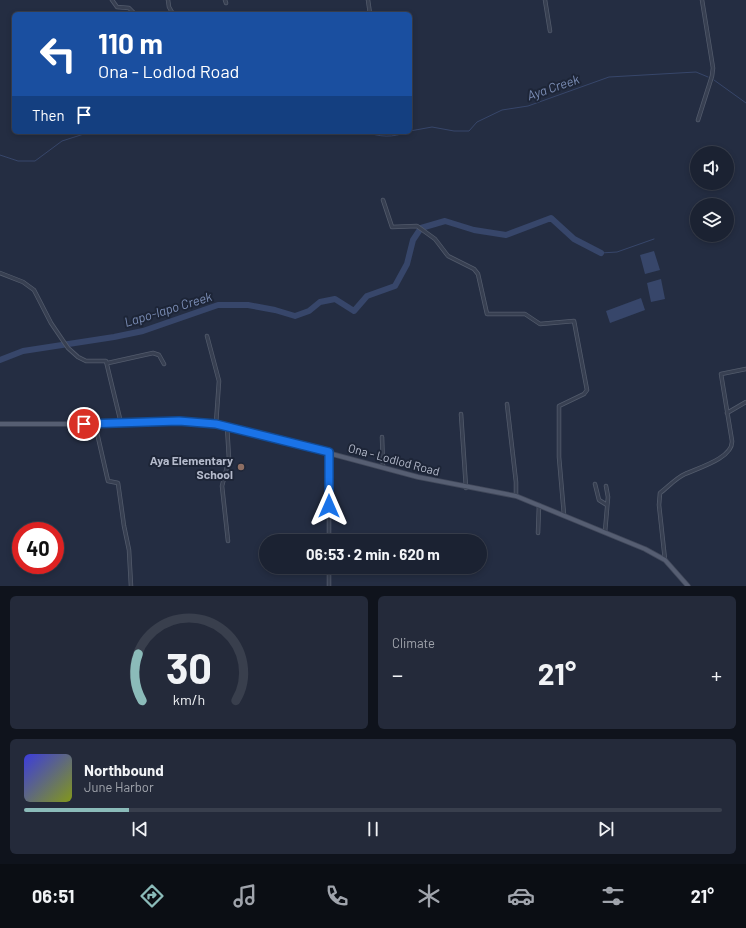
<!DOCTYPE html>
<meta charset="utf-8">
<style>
:root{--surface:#1b2232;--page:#242a3a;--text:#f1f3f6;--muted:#a0a4ac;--line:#393f4d;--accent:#8bbbb9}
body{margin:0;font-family:Barlow,sans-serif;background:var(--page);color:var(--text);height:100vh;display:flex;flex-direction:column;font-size:15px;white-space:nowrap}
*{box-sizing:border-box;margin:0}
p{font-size:13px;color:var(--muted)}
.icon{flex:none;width:22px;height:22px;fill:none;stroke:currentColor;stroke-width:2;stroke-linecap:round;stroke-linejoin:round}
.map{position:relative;height:586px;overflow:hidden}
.side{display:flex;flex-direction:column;gap:10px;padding:10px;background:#0f131c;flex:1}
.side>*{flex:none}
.hud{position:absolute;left:12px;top:12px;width:400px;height:122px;border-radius:6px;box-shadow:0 2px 6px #0003,0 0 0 1px var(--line);background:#1a4fa0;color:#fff;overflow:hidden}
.tools{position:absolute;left:690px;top:146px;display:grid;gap:8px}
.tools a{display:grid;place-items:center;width:44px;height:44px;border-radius:50%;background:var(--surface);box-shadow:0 2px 6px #0003,0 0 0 1px var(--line);font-size:20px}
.speed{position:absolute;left:12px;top:522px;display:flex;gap:8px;font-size:20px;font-weight:700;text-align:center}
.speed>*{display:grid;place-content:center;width:52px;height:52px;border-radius:50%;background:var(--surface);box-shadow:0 2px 6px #0003,0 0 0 1px var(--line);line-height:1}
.speed .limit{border:6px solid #d22;background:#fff;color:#111}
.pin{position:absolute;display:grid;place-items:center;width:34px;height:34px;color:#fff;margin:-17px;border:2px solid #fff;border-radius:50%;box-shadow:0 1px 4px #0007}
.me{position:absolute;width:44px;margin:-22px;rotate:0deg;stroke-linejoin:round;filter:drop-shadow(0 0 3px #0008)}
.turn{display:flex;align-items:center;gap:14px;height:84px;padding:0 20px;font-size:18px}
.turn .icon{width:52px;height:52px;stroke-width:2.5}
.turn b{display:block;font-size:28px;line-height:34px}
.then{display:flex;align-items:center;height:38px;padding:0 20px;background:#0003;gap:8px;font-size:15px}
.big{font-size:30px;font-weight:700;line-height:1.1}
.side .widget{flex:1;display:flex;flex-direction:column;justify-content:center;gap:6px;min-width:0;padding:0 14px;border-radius:6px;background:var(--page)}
.side .dial{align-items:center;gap:0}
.dial svg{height:104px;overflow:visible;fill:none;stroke:var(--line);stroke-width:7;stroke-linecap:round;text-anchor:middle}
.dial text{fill:var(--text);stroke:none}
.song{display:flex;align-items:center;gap:12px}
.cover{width:48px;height:48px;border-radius:6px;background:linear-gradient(135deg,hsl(240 70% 55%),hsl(70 70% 35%))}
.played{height:4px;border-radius:2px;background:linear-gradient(90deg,var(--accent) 15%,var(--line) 15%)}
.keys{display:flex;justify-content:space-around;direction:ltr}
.heat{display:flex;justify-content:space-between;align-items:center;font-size:22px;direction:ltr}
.side .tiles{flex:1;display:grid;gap:10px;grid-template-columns:1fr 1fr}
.widget:last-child{grid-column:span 2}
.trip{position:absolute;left:259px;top:534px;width:228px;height:40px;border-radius:20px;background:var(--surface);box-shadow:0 2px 6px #0003,0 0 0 1px var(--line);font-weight:700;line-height:40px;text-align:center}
.dock{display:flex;height:64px;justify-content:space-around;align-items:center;background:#0b0e14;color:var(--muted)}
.dock .icon{width:28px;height:28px}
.dock .active{color:var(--accent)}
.dock b{font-size:18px;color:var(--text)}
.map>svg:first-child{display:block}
</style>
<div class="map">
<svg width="746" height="586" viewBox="0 0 746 586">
<rect width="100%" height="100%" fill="#242d42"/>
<path fill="#37466a" d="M654 251 660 270 645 274 640 255Z
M661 279 665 299 651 302 647 283Z
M641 298 645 310 610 323 606 311Z"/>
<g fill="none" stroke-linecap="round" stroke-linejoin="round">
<path stroke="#37466a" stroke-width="1" d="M714 80 746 103
M410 131 432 127 454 131H469L477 122 502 110 528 106 609 77 696 72 708 77
M366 132C379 137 393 138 407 132
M0 155 18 161H35L62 141 87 133 108 132
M601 253 617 252 654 239"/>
<path stroke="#37466a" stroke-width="6" d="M0 360 23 351 114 337 143 331 218 305H248L275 310 295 316 309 311 320 302 335 299 354 311 367 296 395 286 407 264 413 240 421 228 445 221 474 230 506 235 551 218 574 239 601 253"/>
<defs>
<path id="minor" d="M112 0 117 7 129 8 135 14
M168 0 169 7 173 14
M225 0 226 3
M368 0 370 14
M545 0 550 31
M698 120 712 76 713 68 702 0
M383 200 392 227 417 226 435 239 448 256 474 269 478 274 487 314H525L540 324 574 321 587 390 584 394 559 406V457L564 515
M0 273 23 282 34 290 51 323 68 348 78 357 86 361H106L121 423
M207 336 219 381 216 424
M108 363 153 353 159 355 164 364
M507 404 516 482V496
M727 413 746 402
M461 414 466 488
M95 424 108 481 118 483 124 526 129 550 131 586
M227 426 229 459 222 486 228 541
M382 437 383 467
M595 484 599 500 607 505
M605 532 608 497 606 486
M538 533 539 505
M329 541V452
M665 560 659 505 660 493C668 487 676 478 685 474 698 468 733 458 732 441L721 374 746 369
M329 567V586"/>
<path id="major" d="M0 424H99L179 421 227 426 418 477 516 496 645 549 665 560 688 586"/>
</defs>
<use href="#minor" stroke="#535b6c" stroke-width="4.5"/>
<use href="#major" stroke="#42495b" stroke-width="5.5"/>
<use href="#minor" stroke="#384052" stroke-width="3"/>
<use href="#major" stroke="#565e72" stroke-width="4"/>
</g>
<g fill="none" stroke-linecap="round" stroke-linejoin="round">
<defs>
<path id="route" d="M84 424 179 421 216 424 329 452V506"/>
</defs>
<use href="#route" stroke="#114b97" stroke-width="10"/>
<use href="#route" stroke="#1a73e8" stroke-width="7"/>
</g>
<circle fill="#8d6e63" stroke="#1d2537" stroke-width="1.5" cx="241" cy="467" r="4"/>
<g text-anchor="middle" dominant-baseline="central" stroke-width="4" stroke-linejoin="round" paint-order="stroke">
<g font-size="12" fill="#b5bbcc" stroke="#1d2537">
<text transform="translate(394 459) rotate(15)">Ona - Lodlod Road</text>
</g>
<g font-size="12" font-weight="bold" fill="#b5bbcc" stroke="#1d2537" text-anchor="end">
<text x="233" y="460">Aya Elementary<tspan x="233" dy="14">School</tspan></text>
</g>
<g font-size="13" font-style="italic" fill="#7b8db5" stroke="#1d2537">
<text transform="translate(553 87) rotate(-19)">Aya Creek</text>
<text transform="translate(168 309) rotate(-17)">Lapo-lapo Creek</text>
</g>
</g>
</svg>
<div class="tools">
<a><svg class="icon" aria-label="sound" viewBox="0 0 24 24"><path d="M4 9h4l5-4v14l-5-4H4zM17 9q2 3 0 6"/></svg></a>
<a><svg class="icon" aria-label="layers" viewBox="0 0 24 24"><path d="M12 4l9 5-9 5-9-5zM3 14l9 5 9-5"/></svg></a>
</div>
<div class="speed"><div class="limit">40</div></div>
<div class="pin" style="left:84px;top:424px;background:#d93025"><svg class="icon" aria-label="arrive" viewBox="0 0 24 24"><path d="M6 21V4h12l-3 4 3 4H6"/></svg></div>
<svg class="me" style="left:329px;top:506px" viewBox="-20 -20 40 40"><path d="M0-17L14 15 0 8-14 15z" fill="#1a73e8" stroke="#fff" stroke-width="4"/></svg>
<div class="trip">06:53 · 2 min · 620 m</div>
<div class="hud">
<div class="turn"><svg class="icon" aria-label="left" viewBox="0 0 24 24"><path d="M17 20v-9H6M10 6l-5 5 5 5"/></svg><div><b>110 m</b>Ona - Lodlod Road</div></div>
<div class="then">Then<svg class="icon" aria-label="arrive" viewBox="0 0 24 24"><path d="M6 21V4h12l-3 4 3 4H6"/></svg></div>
</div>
</div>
<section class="side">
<div class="tiles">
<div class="widget dial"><svg viewBox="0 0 100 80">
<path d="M14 69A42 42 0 1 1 86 69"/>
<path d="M14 69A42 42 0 0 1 11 33" stroke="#8bbbb9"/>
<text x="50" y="56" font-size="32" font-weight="700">30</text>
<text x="50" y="72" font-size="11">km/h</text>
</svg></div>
<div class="widget"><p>Climate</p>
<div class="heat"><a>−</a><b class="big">21°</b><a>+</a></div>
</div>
<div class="widget">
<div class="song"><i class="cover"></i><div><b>Northbound</b><p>June Harbor</p></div></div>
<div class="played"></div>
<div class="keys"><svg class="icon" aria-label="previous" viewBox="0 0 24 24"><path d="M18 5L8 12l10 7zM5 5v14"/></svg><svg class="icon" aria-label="pause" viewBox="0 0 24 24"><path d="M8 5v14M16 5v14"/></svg><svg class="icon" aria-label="next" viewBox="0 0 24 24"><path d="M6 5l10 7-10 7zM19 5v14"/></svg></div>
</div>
</div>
</section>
<nav class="dock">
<b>06:51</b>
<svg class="icon active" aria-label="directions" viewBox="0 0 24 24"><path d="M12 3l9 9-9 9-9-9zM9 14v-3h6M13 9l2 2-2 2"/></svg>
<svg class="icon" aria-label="music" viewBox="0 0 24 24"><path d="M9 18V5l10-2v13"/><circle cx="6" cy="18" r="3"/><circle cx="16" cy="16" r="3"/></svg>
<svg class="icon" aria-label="phone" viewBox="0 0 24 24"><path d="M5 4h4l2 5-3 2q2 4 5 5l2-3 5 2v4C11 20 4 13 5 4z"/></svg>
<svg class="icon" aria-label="climate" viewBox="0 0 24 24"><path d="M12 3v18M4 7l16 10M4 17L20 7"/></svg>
<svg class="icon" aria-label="car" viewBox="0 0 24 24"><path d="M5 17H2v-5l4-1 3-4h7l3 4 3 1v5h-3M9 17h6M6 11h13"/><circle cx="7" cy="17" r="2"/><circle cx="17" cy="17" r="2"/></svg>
<svg class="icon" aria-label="filters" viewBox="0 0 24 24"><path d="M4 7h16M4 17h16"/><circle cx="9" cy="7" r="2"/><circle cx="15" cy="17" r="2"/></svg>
<b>21°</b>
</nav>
